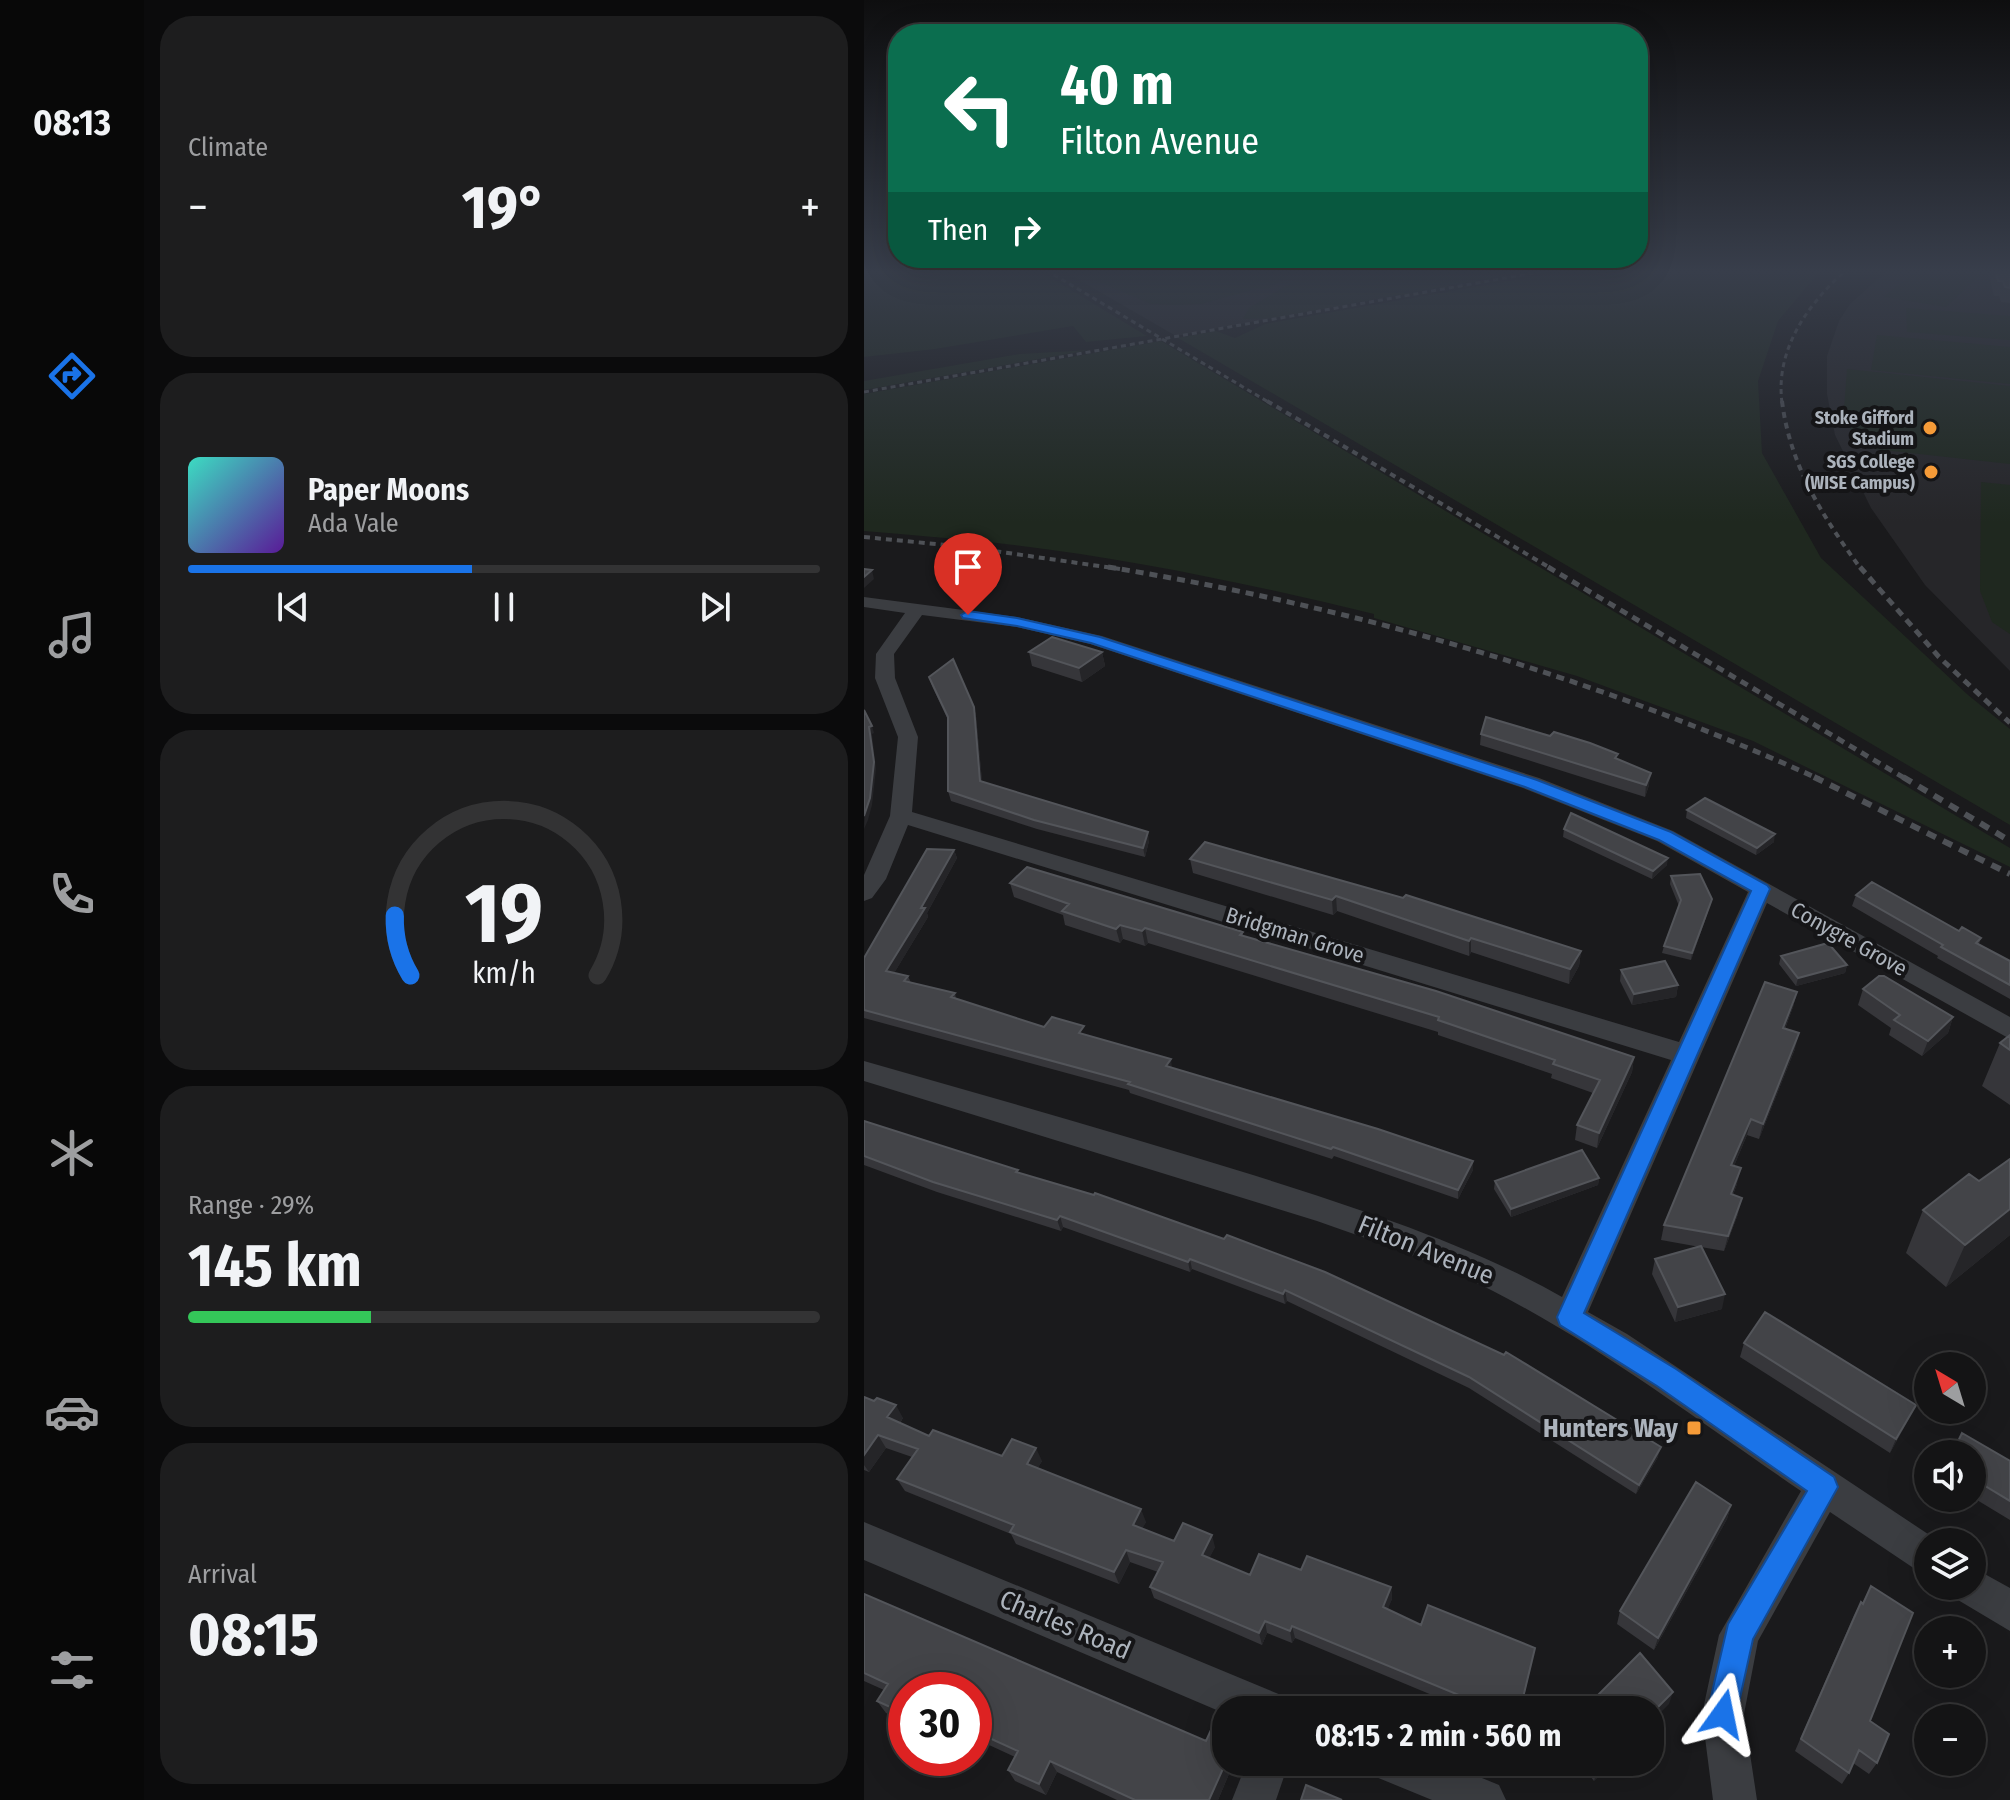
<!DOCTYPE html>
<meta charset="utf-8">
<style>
:root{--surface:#141415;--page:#1d1d1e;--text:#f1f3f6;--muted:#9d9ea0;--line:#333334;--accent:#1a73e8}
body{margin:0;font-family:"Fira Sans Condensed",sans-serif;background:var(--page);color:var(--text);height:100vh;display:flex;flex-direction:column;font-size:30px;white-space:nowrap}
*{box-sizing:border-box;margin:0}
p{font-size:26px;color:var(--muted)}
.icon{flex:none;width:44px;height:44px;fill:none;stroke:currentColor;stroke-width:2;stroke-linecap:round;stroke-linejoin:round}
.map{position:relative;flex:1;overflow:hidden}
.panel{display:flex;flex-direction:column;gap:16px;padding:16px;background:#0b0b0c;width:720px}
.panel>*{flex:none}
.hud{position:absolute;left:24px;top:24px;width:760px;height:244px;border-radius:32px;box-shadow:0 8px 32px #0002,0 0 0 2px var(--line);background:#0b6e4f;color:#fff;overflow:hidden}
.needle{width:52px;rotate:322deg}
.controls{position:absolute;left:1050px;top:1352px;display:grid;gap:16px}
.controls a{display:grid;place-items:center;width:72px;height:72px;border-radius:50%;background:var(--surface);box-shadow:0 8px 32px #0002,0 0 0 2px var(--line);font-size:40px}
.speed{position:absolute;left:24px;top:1672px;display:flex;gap:16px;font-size:40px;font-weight:700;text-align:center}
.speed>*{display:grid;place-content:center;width:104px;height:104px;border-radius:50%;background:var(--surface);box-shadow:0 8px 32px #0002,0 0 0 2px var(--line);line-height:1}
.speed .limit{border:12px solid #d22;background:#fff;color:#111}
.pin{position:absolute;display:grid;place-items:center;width:68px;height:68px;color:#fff;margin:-82px -34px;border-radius:50% 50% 50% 0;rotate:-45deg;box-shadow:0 0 8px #0007}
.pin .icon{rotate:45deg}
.me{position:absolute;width:88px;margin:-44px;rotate:12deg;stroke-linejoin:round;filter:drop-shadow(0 0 6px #0008)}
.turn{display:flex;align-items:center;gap:28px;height:168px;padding:0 40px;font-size:36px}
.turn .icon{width:104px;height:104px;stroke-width:2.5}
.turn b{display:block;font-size:56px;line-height:68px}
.then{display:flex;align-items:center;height:76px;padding:0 40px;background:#0003;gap:16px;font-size:30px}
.big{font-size:60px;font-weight:700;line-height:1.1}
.panel .tile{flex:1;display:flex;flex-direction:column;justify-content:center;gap:12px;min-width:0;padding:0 28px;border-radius:32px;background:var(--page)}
.panel .dial{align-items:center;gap:0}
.dial svg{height:208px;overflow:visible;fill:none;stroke:var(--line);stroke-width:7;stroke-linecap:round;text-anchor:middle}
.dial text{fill:var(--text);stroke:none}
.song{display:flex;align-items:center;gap:24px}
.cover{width:96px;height:96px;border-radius:12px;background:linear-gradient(135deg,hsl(170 70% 55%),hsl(270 70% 35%))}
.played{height:8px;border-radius:4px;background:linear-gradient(90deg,var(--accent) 45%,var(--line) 45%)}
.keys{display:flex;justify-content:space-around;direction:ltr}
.heat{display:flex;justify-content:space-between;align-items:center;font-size:44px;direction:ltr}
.charge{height:12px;border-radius:6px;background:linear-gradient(90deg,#34c759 29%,var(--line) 0)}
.trip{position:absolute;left:348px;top:1696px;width:452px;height:80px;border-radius:32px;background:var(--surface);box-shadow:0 8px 32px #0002,0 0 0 2px var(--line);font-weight:700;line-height:80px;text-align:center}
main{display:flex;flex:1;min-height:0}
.dock{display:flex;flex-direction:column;width:144px;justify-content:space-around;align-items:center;background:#080808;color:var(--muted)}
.dock .icon{width:56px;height:56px}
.dock .current{color:var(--accent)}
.dock b{font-size:36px;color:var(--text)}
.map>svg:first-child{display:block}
</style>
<main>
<nav class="dock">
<b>08:13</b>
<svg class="icon current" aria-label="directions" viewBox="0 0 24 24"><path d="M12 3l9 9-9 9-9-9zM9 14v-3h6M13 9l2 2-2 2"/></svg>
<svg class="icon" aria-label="music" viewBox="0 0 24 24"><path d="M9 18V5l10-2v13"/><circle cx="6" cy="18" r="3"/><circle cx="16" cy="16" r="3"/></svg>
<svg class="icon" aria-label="phone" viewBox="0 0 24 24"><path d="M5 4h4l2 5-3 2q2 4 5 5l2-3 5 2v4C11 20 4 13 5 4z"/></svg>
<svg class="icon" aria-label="climate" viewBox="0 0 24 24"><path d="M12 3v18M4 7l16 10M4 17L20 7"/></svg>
<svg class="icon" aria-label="car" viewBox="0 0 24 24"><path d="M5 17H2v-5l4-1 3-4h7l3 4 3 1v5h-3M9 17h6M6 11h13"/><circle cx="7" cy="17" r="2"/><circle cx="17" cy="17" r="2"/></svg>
<svg class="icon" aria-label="filters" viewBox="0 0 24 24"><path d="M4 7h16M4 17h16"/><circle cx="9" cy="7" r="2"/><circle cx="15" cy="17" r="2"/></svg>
</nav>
<section class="panel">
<div class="tile"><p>Climate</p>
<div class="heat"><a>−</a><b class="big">19°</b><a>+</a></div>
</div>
<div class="tile">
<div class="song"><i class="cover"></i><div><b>Paper Moons</b><p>Ada Vale</p></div></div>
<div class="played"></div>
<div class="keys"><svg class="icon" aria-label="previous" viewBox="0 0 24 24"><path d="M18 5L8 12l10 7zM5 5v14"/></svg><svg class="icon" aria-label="pause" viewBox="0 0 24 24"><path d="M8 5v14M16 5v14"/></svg><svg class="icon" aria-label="next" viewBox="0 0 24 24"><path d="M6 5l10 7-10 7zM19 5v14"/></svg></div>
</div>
<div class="tile dial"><svg viewBox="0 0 100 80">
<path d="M14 69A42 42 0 1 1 86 69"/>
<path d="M14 69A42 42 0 0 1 8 46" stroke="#1a73e8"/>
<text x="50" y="56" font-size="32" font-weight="700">19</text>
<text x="50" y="72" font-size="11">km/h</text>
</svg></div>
<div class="tile"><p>Range · 29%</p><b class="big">145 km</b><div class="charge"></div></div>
<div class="tile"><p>Arrival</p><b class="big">08:15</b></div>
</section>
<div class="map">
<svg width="1146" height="1800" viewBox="0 0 1146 1800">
<rect width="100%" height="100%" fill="#1a1a1c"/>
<path fill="#262629" d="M198 270H666L312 336Z
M1024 270H1146V671L1061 585 1007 508 971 435 963 394V356L975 321 986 304Z"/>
<path fill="#1f281f" d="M0 270H174L283 336 222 342 209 326 71 349 0 357Z
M207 270H435L404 289H392L337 304 312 305 287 304Z
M449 270H672L409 318 379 319 385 308Z
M707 270H957L914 321 894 381 898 453 957 558 1104 695 1146 729V825L314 338 352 331 371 338 401 324Z
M1052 270 1117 274 1082 307 1020 297Z
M1042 308 1146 316V340L1043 332Z
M1013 335 1146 347V384L1007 370Z
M297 341 1146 848V867L889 741 713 676 510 618V614C386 584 260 557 133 543 89 538 44 535 0 531V394Z
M226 350 0 390V381L156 354Z
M983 369 1146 386V464L992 447 980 409Z
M1117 482 1146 485V634L1128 622 1116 591Z"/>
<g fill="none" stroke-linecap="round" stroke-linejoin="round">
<path fill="#3b3d41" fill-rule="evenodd" d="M0 597 153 617 238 636 675 778 809 831 1146 1017V1039L903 903 724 1312 763 1334 1076 1542H1064V1575L1051 1569 966 1512 894 1641 880 1714 893 1800H849L838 1714 855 1635 937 1491C837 1423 738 1347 629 1291 573 1262 512 1242 453 1221L0 1081V1061C130 1098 260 1135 389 1175 495 1209 601 1242 698 1297L807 1060 44 825 22 879 8 898 0 901V875L26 816 34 737 11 678 12 654 41 613 0 607ZM58 615 153 627 226 644 659 788 793 841 884 892 815 1042 48 812 54 737 31 678 30 654Z
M0 1522 417 1695 423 1710H362V1714L0 1560Z
M1108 1567 1146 1588V1631L1094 1600 1089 1586H1108Z
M383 1762H425L412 1800H368Z
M506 1762H579L635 1785 642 1800H568L512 1777Z"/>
<path stroke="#4e5156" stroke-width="3" stroke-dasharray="5 4" stroke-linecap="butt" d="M182 270 406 403
M0 392 686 270
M918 403C911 349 944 304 982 270"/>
<path stroke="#4e5156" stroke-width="4" stroke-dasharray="6 5" stroke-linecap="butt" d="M403 401 688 569
M918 401C926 466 959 517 997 569
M0 537 102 547 256 569"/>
<path stroke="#4e5156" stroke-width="5" stroke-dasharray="8 6" stroke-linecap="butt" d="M244 567C490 607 728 676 955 779
M684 567 1042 779
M996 567 1075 657 1146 723"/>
<path stroke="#4e5156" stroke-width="6" stroke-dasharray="10 8" stroke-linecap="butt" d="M950 777 1146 874
M1039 777 1146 841"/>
</g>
<path fill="#36363a" d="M1126 270H1146V303L1137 302 1135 296H1130L1125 275Z
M165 652H238L241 666 218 682 168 666Z
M65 677 110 707 112 716 118 782 285 841 281 857 173 829 87 801 84 791V720L68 686Z
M617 734 753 759 785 785 781 797 616 745Z
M823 810 910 842 892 855 822 818Z
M700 829 803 865 788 879 699 837Z
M90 850 93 858 63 913 64 917 30 973 44 976 47 983 91 993 92 999 180 1027 222 1035 308 1068 609 1170 594 1199 470 1156 468 1159 266 1093 265 1090 0 1018V958Z
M326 859 717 951 715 966 705 984 607 952 605 956 473 911 469 915 329 873Z
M807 876 848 899 846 906 827 960 798 953 800 946 815 906 806 884Z
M146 883 379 932V936L770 1057 768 1072 733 1148 711 1140 713 1125 729 1093 687 1078 688 1074 574 1035V1032L284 943 281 946 259 939 256 943 201 925 199 915 150 897Z
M992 895 1117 938 1115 944 1146 961V999L1073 958 1074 956 988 906Z
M917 956 983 965 981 973 932 986 915 964Z
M757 970 814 985 812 997 768 1005 756 981Z
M999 989 1089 1017 1084 1033 1058 1056 1025 1035 1027 1028 994 1005Z
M933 992 929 1007 921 1029 931 1049 895 1139 883 1135 870 1166 873 1184 869 1195 874 1214 860 1251 837 1247 858 1309 811 1322 788 1274 791 1259 836 1247 797 1240 800 1225Z
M1146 1035V1105L1118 1086 1136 1043Z
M0 1121 156 1173 230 1195 794 1457 772 1494 605 1388 423 1301 421 1304 328 1269 326 1272 199 1227 197 1231 73 1192 0 1165Z
M1146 1159V1235L1082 1287 1042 1253 1059 1210 1115 1181Z
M735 1178 734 1185 647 1217 630 1189 631 1181Z
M880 1343 1052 1405 1026 1453 876 1357Z
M0 1397 39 1418 36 1423 65 1436 138 1456 178 1461 173 1469 282 1522 278 1528 310 1541 351 1547 345 1558 386 1575 437 1570 527 1587 528 1599 523 1609 557 1625 671 1648 657 1710H604L431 1638 428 1643 403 1633 398 1645 290 1598 286 1587 294 1572 266 1562 255 1584 152 1544 147 1534 41 1491 33 1479 48 1457 22 1448 5 1472 0 1470Z
M1098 1433 1146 1461V1520L1108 1497V1454H1087Z
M867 1505 863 1519 790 1650 753 1624 756 1611Z
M1007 1586 1006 1721 1013 1763 1005 1774 989 1763 985 1773 978 1784 931 1751 990 1615 997 1602 998 1603Z
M0 1594 370 1762 354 1800H253L193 1772 182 1795 151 1781 144 1770 151 1757 110 1738V1690H42V1722L22 1713 13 1701 20 1690 0 1681Z
M715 1762H748L730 1781Z"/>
<path fill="#252528" d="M8 570 10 579 0 588V577Z
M238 652 241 666 218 682 215 668Z
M110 707 112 716 119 791 116 781Z
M8 726 10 733 8 734 12 769 8 805 4 820 0 829 5 727Z
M787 773 785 785 781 797 782 785Z
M284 832 285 841 281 857 279 848Z
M911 834 910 842 892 855 893 848Z
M90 850 93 858 63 913 64 917 26 980 22 971Z
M804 858 803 865 788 879 789 871Z
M472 896 473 911 469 915 468 900Z
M848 899 846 906 827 960 828 953Z
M256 925 259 939 256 943 252 929Z
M281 928 284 943 281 946 278 931Z
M607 938V952L605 956V941Z
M717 951 715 966 705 984 706 969Z
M983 965 981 973 932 986 934 978Z
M814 985 812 997 768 1005 770 994Z
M933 992 929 1007 915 1044 919 1028Z
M1089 1017 1084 1033 1058 1056 1064 1041Z
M935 1033 931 1049 895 1139 899 1124Z
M770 1057 768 1072 733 1148 735 1133Z
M307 1059 308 1068 302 1066Z
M887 1119 883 1135 864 1180 867 1165Z
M609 1161V1170L594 1199V1190Z
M877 1168 873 1184 863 1210 867 1194Z
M735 1178 734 1185 647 1217V1209Z
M878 1198 874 1214 860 1251 864 1236Z
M1146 1209V1235L1082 1287 1101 1245Z
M196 1216 199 1227 197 1231 193 1220Z
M326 1259 328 1269 326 1272 324 1262Z
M421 1290 423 1301 421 1304 419 1294Z
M861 1294 858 1309 811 1322 814 1307Z
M32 1405 39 1418 30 1430 23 1417Z
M1052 1405 1045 1419 1026 1453 1032 1439Z
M14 1435 22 1448 5 1472 0 1465V1455Z
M797 1447 794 1457 772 1494 775 1485Z
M172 1448 178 1461 168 1477 163 1464Z
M867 1505 863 1519 790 1650 794 1638Z
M277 1509 282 1522 274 1537 269 1525Z
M348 1535 351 1547 341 1567 338 1555Z
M262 1550 266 1562 255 1584 250 1572Z
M527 1587 528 1599 520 1619 519 1607Z
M401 1621 403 1633 398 1645 395 1633Z
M428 1626 431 1638 428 1643 426 1631Z
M54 1682 60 1690H50Z
M809 1692 805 1704 786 1723V1715Z
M42 1703V1719L37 1712Z
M186 1761 193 1772 182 1795 175 1784Z
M362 1762H370L354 1800H345Z
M740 1762H748L730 1781 733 1770Z"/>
<path fill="#434448" stroke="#53555a" stroke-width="2" d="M1131 270H1146V288L1141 287 1139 281H1134Z
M0 569 8 570 0 577Z
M188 637 238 652 215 668 165 652Z
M89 659 110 707 116 781 284 832 279 848 170 820 84 791V717L65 677Z
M0 710 8 726 5 727 10 762 6 798 0 816Z
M622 717 686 736 690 732 726 743 754 754 751 758 787 773 782 785 617 734Z
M841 798 911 834 893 848 823 810Z
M707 813 804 858 789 871 700 829Z
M341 842 539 898 542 895 717 951 706 969 607 938 605 941 472 896 468 900 326 859Z
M63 849 90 850 57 908H61L22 971 44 976 40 981 91 993 87 997 180 1027 188 1017 220 1026 215 1033 307 1059 302 1066 514 1129 609 1161 594 1190 469 1147 467 1149 264 1084 266 1082 0 1010V958Z
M163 867 379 932 376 935 572 991 770 1057 735 1133 713 1125 736 1080 689 1064 691 1060 574 1020 575 1017 281 928 278 931 256 925 252 929 198 911 205 904 146 883Z
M836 874 848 899 828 953 800 946 817 900 807 876Z
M1008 882 1095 931 1098 927 1117 938 1112 943 1146 961V985L1077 947 1079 945 992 895Z
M964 943 983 965 934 978 917 956Z
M801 961 814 985 770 994 757 970Z
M1015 976H1020L1089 1017 1064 1041 1030 1020 1036 1015 999 989Z
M901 982 933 992 919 1028 935 1033 899 1124 887 1119 867 1165 877 1168 867 1194 878 1198 864 1236 800 1225Z
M1146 1035V1050L1136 1043Z
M0 1121 154 1170 152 1172 230 1195 231 1193 360 1239 363 1235 461 1272 640 1355 642 1352 797 1447 775 1485 605 1377 421 1290 419 1294 326 1259 324 1262 196 1216 193 1220 69 1182 0 1156Z
M718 1150 735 1178 647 1209 631 1181Z
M1146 1159V1209L1101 1245 1059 1210 1105 1174 1115 1181Z
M837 1246 861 1294 814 1307 791 1259Z
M901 1312 1052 1405 1032 1439 880 1343Z
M0 1397 10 1401 13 1398 32 1405 23 1417 65 1436 69 1430 138 1456 148 1439 172 1448 163 1464 277 1509 269 1525 310 1541 319 1523 348 1535 338 1555 386 1575 395 1554 437 1570 443 1556 527 1587 519 1607 557 1625 564 1605 671 1648 656 1710H631L428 1626 426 1631 401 1621 395 1633 286 1587 299 1562 262 1550 250 1572 146 1532 150 1525 33 1479 54 1449 14 1435 0 1455Z
M1098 1433 1146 1461V1501L1108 1478V1454H1088Z
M832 1482 867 1505 794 1638 756 1611Z
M1007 1586 1049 1613 1006 1721 1025 1734 1013 1763 995 1750 985 1773 937 1739 997 1602 999 1604Z
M0 1594 342 1741 347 1730 362 1738V1762L345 1800H271L186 1761 175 1784 144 1770 154 1751 110 1731V1690H73L54 1682 50 1690H42V1703L37 1712 13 1701 24 1684 0 1673Z
M776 1653 809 1692 786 1715V1710H719Z
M726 1762H740L733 1770Z
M442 1785 478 1800H437Z"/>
<linearGradient id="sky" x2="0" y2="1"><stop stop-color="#0e0e0f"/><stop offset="0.52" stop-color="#383e4b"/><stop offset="1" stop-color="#383e4b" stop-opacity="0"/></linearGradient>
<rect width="1146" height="522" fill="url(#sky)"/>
<path fill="#1a73e8" stroke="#114b97" stroke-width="2" d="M104 611 153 618 236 637 673 780 807 832 903 885 906 889 720 1313 812 1369 970 1477 974 1487 889 1639 870 1725 859 1730 848 1725 843 1714 864 1624 943 1491 793 1386 696 1325 693 1317 887 891 795 840 661 787 227 643 153 626 99 618 97 615Z"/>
<g fill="#f69b38" stroke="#151517" stroke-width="3">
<circle cx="1066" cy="428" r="8"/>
<circle cx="1067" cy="472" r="8"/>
<rect x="822" y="1420" width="16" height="16" rx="4"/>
</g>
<g text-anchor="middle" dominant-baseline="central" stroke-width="8" stroke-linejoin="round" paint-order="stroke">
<g font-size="18" font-weight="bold" fill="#acb3bc" stroke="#151517" text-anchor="end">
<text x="1050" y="418">Stoke Gifford<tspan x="1050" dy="21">Stadium</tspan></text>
<text x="1051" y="462">SGS College<tspan x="1051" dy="21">(WISE Campus)</tspan></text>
</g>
<g font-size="22" fill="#acb3bc" stroke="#151517">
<text transform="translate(431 935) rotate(17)">Bridgman Grove</text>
<text transform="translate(985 939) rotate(29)">Conygre Grove</text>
</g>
<g font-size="26" fill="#acb3bc" stroke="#151517">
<text transform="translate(562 1250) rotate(22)">Filton Avenue</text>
<text transform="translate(201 1625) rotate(23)">Charles Road</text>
</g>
<g font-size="26" font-weight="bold" fill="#acb3bc" stroke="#151517" text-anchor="end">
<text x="814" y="1428">Hunters Way</text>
</g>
</g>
</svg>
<div class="controls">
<a><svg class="needle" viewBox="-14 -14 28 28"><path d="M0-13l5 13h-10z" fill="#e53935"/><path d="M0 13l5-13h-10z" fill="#9d9ea0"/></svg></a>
<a><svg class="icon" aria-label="sound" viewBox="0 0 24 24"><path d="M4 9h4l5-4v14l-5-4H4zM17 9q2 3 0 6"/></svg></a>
<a><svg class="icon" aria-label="layers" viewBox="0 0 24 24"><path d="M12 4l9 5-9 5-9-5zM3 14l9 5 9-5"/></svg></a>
<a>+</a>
<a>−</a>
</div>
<div class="speed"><div class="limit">30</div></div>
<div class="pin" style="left:104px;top:615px;background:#d93025"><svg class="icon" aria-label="arrive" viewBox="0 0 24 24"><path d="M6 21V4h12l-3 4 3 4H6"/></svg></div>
<svg class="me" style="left:859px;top:1714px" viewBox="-20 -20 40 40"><path d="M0-17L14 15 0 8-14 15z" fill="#1a73e8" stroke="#fff" stroke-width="4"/></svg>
<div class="trip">08:15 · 2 min · 560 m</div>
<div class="hud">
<div class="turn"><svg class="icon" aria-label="left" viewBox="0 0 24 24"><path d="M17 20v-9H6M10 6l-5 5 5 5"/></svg><div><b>40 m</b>Filton Avenue</div></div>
<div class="then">Then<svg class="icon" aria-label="right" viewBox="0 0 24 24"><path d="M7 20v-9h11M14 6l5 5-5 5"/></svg></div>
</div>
</div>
</main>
